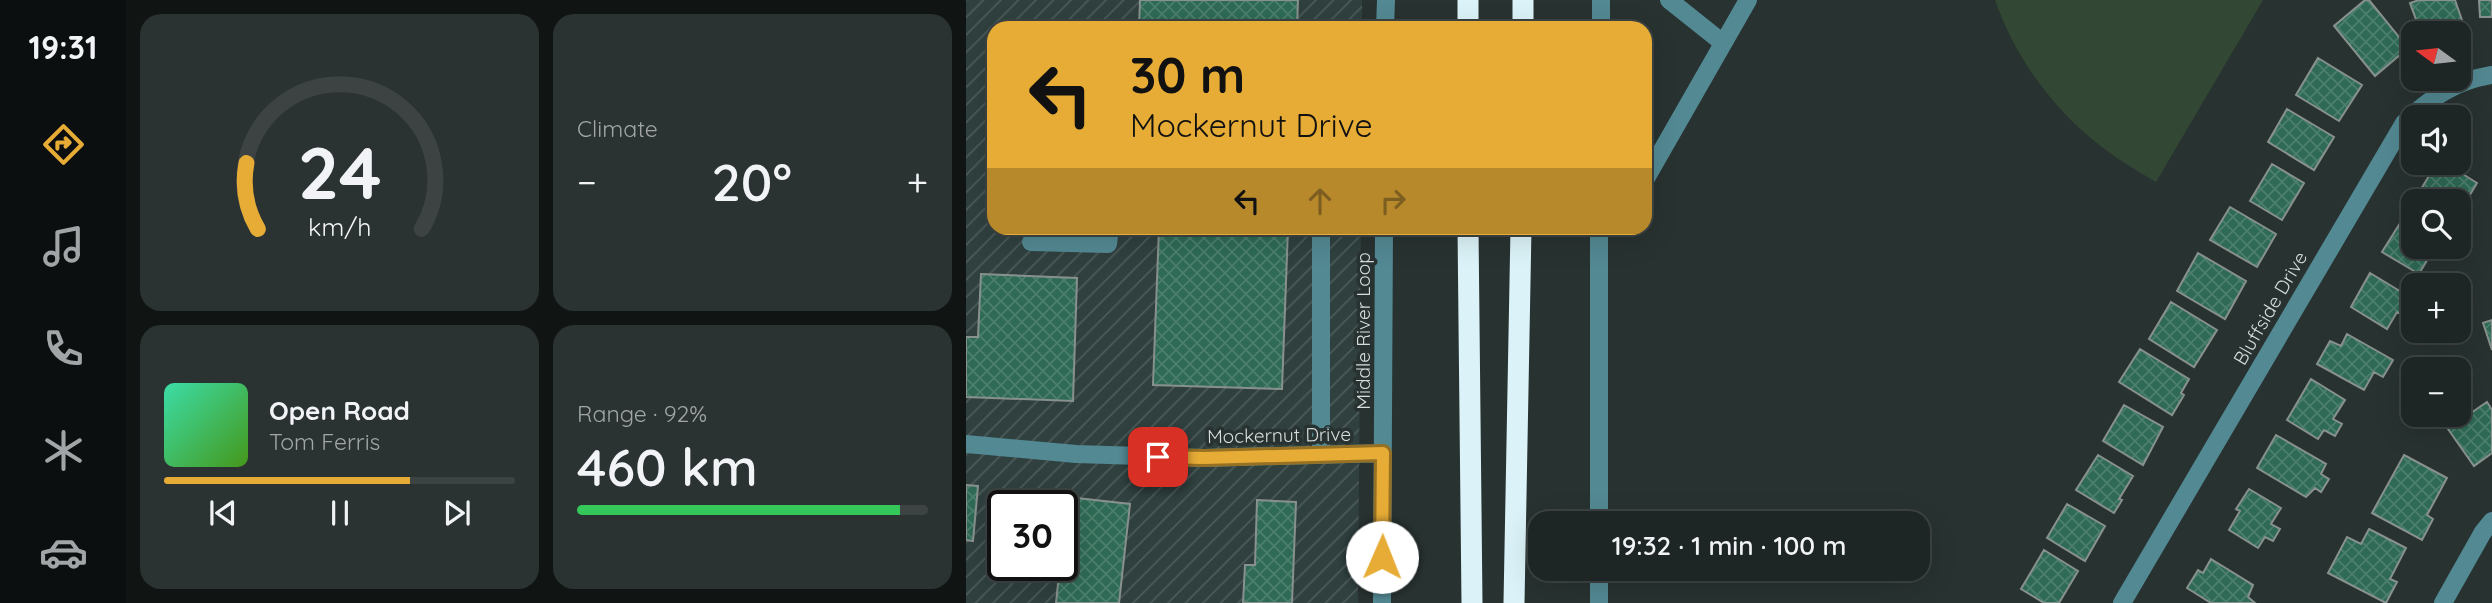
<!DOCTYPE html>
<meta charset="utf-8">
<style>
:root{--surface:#1e2625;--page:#2b3232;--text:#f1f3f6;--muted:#a1a5a7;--line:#3c4342;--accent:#e7ac36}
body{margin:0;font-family:Quicksand,sans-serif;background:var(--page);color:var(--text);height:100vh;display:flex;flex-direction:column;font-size:26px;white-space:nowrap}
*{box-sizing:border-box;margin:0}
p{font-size:23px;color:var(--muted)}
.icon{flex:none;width:38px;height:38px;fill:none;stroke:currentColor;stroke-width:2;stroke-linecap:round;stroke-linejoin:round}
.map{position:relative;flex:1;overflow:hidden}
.side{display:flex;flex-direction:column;gap:14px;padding:14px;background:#101514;width:840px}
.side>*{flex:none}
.guide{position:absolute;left:21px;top:21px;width:665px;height:214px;border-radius:21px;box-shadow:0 7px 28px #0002,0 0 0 2px var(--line);background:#e7ac36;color:#111;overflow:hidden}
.needle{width:46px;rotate:285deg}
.tools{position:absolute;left:1435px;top:21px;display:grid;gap:14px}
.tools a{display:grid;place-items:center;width:70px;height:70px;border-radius:14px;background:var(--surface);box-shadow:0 7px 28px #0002,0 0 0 2px var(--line);font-size:35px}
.speed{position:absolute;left:21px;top:490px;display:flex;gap:14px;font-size:35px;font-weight:700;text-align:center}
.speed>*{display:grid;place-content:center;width:91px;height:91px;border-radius:50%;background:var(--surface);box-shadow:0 7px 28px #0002,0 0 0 2px var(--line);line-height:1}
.speed .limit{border:4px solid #111;border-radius:10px;background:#fff;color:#111}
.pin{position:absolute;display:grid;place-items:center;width:60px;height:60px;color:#fff;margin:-30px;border-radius:14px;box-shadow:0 4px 10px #0006}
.me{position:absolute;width:77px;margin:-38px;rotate:1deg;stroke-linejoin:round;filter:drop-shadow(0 0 5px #0008)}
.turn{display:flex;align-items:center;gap:24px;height:147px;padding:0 28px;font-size:32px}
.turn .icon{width:91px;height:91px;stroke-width:2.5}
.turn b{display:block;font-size:49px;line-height:60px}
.lanes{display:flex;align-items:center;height:66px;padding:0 28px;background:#0003;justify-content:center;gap:35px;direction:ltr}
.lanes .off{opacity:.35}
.big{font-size:52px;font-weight:600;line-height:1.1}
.side .card{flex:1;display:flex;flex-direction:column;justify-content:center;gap:10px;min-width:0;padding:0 24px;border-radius:21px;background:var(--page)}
.side .dial{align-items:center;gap:0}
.dial svg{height:182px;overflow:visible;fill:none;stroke:var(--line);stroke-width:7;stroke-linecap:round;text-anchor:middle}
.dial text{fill:var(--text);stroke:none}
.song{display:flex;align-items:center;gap:21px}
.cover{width:84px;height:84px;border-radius:10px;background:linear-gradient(135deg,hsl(160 70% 55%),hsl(100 70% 35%))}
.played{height:7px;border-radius:4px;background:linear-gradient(90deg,var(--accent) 70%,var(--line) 70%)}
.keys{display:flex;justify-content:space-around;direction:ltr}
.heat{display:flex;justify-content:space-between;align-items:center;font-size:38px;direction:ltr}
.charge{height:10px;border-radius:5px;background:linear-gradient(90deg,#34c759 92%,var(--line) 0)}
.side .tiles{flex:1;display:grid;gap:14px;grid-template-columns:repeat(2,1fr)}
.trip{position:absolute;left:562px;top:511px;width:402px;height:70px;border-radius:21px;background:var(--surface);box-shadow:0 7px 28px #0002,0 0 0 2px var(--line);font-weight:600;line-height:70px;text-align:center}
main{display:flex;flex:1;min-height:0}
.menu{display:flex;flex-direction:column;width:126px;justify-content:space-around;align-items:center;background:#0c0f0f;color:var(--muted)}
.menu .icon{width:49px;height:49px}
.menu .current{color:var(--accent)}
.menu b{font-size:32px;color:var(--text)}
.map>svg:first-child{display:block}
</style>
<main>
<nav class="menu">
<b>19:31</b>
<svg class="icon current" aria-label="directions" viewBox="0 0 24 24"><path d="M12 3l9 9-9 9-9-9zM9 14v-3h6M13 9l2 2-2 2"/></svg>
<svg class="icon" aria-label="music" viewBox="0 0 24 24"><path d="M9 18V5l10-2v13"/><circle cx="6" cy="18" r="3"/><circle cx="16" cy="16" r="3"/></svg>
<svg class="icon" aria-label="phone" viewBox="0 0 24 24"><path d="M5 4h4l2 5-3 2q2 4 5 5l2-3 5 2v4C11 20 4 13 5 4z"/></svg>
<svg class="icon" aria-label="climate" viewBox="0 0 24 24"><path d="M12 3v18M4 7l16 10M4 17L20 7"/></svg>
<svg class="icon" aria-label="car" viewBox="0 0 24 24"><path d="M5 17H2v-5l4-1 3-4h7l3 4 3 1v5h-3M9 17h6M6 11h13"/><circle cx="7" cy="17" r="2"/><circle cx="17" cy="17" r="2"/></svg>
</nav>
<section class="side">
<div class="tiles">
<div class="card dial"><svg viewBox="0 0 100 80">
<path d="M14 69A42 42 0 1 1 86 69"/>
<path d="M14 69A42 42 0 0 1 9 40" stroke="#e7ac36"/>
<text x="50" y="56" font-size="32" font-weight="700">24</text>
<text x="50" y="72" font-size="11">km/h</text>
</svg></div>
<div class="card"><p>Climate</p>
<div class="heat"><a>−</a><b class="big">20°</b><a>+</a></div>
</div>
<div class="card">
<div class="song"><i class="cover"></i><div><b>Open Road</b><p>Tom Ferris</p></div></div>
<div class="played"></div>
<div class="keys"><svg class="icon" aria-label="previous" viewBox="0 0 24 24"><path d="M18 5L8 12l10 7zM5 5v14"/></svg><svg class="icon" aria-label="pause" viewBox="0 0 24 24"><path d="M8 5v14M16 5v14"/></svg><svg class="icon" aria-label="next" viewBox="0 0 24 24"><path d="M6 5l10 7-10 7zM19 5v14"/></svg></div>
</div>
<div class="card"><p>Range · 92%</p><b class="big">460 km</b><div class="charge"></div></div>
</div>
</section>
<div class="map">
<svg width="1526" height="603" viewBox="0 0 1526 603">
<defs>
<pattern id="industrial-furrows" width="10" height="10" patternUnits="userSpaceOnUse" patternTransform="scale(1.75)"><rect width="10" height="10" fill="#2f403f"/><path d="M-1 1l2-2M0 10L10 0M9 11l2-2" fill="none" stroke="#4c5b5a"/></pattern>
<pattern id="building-cross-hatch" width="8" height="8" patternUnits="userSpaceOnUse" patternTransform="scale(1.75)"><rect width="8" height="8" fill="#2e6a55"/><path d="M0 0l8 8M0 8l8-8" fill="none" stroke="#4c7f6d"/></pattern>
</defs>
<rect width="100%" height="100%" fill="#283231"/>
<path fill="url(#industrial-furrows)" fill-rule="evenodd" d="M0 0H396V28H28V228H395L392 603H0ZM37 506H96V565H37Z"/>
<path fill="#334834" d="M1029 0H1297L1190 182C1173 172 1156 162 1140 150 1090 114 1049 58 1029 0Z"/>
<path fill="url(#building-cross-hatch)" stroke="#88918d" stroke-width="2" d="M174 0H332L331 28H173Z
M1399 0H1403L1442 48 1409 76 1368 26Z
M1453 0H1489L1498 26 1477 33H1455L1444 3Z
M1513 0H1526V17H1514Z
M1352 58 1396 85 1373 121 1330 95Z
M1321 109 1368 137 1348 170 1302 142Z
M1471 163H1479L1511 183 1493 213V201H1463L1452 194Z
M1306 164 1338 183 1316 220 1284 201Z
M1264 207 1310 234 1291 267 1244 240Z
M1438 217 1447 223V247H1473L1466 258 1463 257 1453 274 1416 252Z
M193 228H322L316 389 187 385Z
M1232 253 1280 281 1259 319 1211 291Z
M1404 273 1447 299V304L1440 317 1431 312 1421 329 1385 307Z
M15 274 111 278 107 401 0 397V337H12Z
M1205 302 1251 330 1228 367 1183 339Z
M1526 320V350L1517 323Z
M1381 334 1427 360 1417 377 1408 372 1398 390 1351 364 1364 341 1375 346Z
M1174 349 1223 379 1215 393 1218 395 1206 415 1153 382Z
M1345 379 1379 400 1367 419 1376 424 1369 436 1358 430 1352 439 1321 420Z
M1521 402 1526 410V453L1508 466 1482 429Z
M1158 405 1197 427 1177 465 1137 441Z
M1310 435 1360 464 1355 474 1363 479 1355 492 1349 488 1340 497 1291 468Z
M1132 455 1167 476 1153 499 1156 500 1148 513 1110 490Z
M1438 455 1481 478 1461 515 1467 519 1456 540 1406 513Z
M0 485 12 486 7 541 0 540Z
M1283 489 1315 508 1305 524 1314 529 1307 541 1299 537 1292 548 1263 530 1274 511 1270 509Z
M102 497 164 504 153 603H90L94 565H96Z
M291 500 330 502 326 603H277L279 565H289Z
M1101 504 1139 526 1119 561 1081 538Z
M1403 529 1440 548 1424 579 1431 582 1420 603 1362 573 1381 537 1395 544Z
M1078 550 1112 571 1093 603H1078L1055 589Z
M1245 559 1287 585 1282 597 1289 603H1245L1221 588 1232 570 1237 573Z"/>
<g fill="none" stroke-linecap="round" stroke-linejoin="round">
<path stroke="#538993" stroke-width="18" d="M703 0 757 43
M419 28 420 0
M635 28V0
M679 180 782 0
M355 228V455
M65 242 142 244 144 228
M0 444 110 454 238 458 417 453
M633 523V228
M416 603 418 228
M633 603V569
M1156 603 1438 123C1464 98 1489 81 1526 75
M1477 603 1517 532 1526 521"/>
<path stroke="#dbf3f8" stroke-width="21" d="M502 28V0
M557 28V0
M502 228 506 603
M548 603 555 228"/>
</g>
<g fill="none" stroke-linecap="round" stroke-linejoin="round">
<defs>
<path id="route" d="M192 457 238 458 417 453 416 557"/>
</defs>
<use href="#route" stroke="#967023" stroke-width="18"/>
<use href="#route" stroke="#e7ac36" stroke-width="12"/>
</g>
<g text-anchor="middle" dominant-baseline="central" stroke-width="7" stroke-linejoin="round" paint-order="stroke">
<g font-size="19" fill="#d7dddd" stroke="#283231">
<text transform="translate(1304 308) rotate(-60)">Bluffside Drive</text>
<text transform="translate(397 331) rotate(-90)">Middle River Loop</text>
<text transform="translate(313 435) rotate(-1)">Mockernut Drive</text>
</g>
</g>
</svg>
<div class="tools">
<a><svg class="needle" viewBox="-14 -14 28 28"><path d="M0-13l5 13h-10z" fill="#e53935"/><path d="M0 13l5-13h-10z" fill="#a1a5a7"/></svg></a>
<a><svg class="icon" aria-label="sound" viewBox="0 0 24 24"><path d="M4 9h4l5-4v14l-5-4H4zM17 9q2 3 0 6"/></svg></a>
<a><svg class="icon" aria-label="search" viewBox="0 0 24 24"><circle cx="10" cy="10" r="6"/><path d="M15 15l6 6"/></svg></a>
<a>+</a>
<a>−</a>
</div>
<div class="speed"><div class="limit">30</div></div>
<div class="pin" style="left:192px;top:457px;background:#d93025"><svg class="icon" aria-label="arrive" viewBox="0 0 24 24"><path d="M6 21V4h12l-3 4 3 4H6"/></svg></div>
<svg class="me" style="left:416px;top:557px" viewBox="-20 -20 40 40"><circle r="19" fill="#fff"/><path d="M0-13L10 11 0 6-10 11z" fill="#e7ac36"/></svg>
<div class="trip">19:32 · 1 min · 100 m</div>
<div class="guide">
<div class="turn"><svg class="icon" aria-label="left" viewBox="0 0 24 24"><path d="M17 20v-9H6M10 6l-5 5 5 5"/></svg><div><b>30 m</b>Mockernut Drive</div></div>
<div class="lanes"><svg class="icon" aria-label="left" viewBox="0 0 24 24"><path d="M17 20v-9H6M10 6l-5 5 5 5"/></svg><svg class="icon off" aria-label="ahead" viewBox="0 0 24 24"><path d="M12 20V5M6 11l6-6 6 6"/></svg><svg class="icon off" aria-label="right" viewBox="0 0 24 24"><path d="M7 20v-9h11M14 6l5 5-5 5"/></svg></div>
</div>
</div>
</main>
